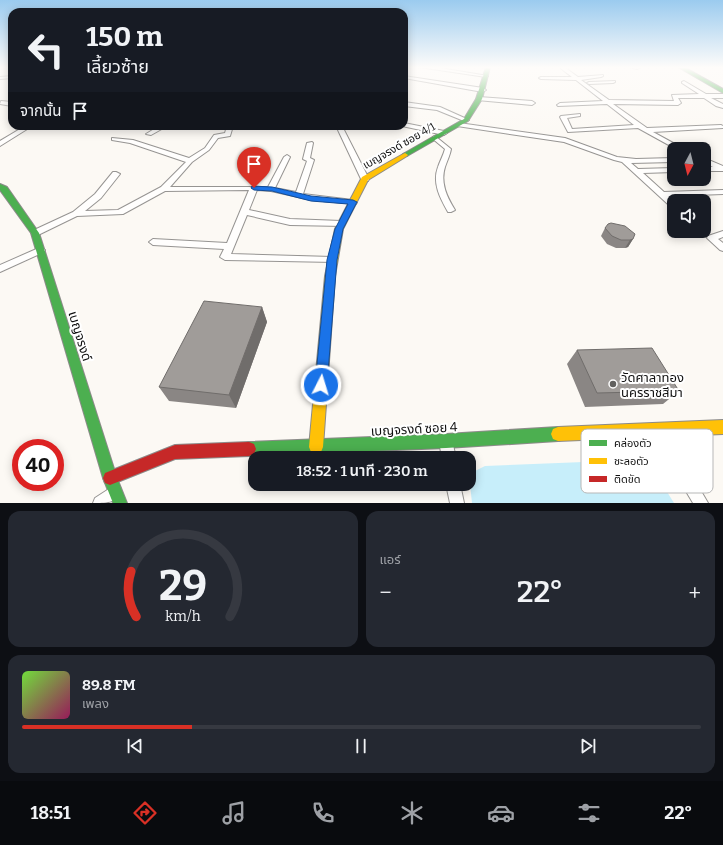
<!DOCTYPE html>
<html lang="th">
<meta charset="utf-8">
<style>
:root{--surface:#171b24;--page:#242831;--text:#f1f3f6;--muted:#9ea1a6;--line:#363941;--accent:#d93025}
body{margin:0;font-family:Bitter,"Noto Sans Thai",serif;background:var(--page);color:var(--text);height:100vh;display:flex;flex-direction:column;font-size:15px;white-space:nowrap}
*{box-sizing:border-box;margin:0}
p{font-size:13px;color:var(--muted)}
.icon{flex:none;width:22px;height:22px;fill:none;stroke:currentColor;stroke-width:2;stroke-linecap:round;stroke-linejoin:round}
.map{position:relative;height:503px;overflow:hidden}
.details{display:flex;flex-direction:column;gap:8px;padding:8px;background:#0d0f14;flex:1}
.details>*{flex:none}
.hud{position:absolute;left:8px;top:8px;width:400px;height:122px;border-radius:12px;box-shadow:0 2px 10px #0003;background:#171b24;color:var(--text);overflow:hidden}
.needle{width:26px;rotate:187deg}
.buttons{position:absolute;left:667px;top:142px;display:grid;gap:8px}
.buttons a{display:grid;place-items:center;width:44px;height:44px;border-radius:8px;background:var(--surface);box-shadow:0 2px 10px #0003;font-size:20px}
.speed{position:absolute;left:12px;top:439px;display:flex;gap:8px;font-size:20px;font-weight:700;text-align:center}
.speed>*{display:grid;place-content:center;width:52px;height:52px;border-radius:50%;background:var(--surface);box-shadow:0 2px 10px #0003;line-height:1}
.speed .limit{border:6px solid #d22;background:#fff;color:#111}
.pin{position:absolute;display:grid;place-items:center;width:34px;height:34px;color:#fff;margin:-41px -17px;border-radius:50% 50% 50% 0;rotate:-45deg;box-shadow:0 0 4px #0007}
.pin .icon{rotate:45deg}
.me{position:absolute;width:44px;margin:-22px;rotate:5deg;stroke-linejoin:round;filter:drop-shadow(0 0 3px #0008)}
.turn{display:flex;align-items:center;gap:14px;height:84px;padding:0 12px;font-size:18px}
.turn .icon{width:52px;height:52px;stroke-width:2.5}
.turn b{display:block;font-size:28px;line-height:34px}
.then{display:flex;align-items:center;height:38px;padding:0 12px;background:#0003;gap:8px;font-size:15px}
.big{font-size:30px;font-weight:600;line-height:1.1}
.details .card{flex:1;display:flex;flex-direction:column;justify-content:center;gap:6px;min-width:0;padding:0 14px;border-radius:12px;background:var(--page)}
.details .dial{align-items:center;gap:0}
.dial svg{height:104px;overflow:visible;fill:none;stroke:var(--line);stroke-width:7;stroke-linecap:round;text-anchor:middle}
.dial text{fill:var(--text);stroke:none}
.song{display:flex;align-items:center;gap:12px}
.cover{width:48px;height:48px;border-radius:6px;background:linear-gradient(135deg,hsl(100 70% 55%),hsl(330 70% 35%))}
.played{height:4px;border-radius:2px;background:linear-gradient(90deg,var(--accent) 25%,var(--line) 25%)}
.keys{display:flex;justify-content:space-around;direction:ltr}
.heat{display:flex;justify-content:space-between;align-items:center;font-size:22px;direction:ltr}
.details .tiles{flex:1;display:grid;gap:8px;grid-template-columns:1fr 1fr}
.card:last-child{grid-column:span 2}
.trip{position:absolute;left:248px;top:451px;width:228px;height:40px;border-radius:12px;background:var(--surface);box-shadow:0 2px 10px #0003;font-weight:600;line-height:40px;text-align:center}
.tabs{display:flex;height:64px;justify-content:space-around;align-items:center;background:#090b0e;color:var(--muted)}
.tabs .icon{width:28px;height:28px}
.tabs .selected{color:var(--accent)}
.tabs b{font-size:18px;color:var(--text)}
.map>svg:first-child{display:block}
</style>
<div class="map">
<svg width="723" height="503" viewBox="0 0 723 503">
<rect width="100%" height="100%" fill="#fcf9f4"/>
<path fill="#c7eefa" d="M634 460 654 471 674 503H472L469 474 485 466Z"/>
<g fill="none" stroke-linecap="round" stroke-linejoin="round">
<defs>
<path id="street" d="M419 67H434L488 76 486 77Z
M559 67H564L578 77 603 75V76L601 77 581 80 609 100 674 101 672 95 699 94 682 83V82L684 81 706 94H723V98H711L723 104V108L716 106 704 98H678L681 103 678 105 613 104 647 128 721 125 723 126V128L653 132 684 149H676L638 128 568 132 560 117 561 116 580 114V116L567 118 572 129 634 125 607 104 558 106 557 105 560 103 603 101 576 80 541 79 539 78 541 77H572Z
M629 67H639V68L637 69Z
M12 76V78L0 79V77Z
M404 76 483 88 486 90 483 92 404 78Z
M615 81V82L613 83 589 84 587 83 589 82Z
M479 97 532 101 535 103 532 105 477 100 476 99Z
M1 101 12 102V106L0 104Z
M404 102 440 107 469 120 464 121 437 110 404 106Z
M404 123 444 131 447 133 444 135 402 126H404Z
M459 123 565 138 617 157 636 159 674 158V162L631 163 638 169 674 168V172L643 173 664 192 723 190V194L669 196 674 201V207H671L622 162 614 160 564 142 457 126 456 125Z
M25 126H32L0 146V141Z
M159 126H167L151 135 146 134Z
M227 126H233L230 136 218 138 209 150 192 162 170 187H268L284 157 287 155 290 157 275 188 296 192 307 161 303 159 307 143 312 142 313 143 310 158 314 160 303 194 353 200H356L357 202 356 204 311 200 271 191 257 190 249 210 290 219 341 221 345 224 344 226 290 225 247 215 231 254 332 257 337 260 335 262 225 260 220 257 224 249 153 245 149 242 153 239 227 243 249 190 165 191 123 214 77 216 38 235 35 236 31 233 32 231 73 212 95 194 113 172H116L120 174 101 198 85 211 118 210 161 187 186 162 130 143 112 140V138L133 140 189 158 205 148 214 135 225 133Z
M341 128 344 130 369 179 368 181H365L361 179 338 130Z
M435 136 451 149C450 155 447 161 445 167 440 183 447 197 455 210L451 212H448C440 198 432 183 438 167 440 161 443 156 445 149L433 139V137Z
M704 158 723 166V171H704V167H713L704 163Z
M723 231V237L718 239 723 243V251L720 250 707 238 708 236Z
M41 247 45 250 44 252 0 272V265Z
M658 424 663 426 708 503H693L653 436 651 431 653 426Z
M446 434 451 436 456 458H442L439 441 441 436Z
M446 484H460L464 503H450Z
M115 485 120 487 122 492C117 503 105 503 93 503L95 498Z"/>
<path id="fast" d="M486 67H490L482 99 468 121 407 156H403V154L464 119 476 99Z
M678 67H684L723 89V93Z
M0 184 7 187 39 233 117 478 127 503H113L103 478 31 233 0 190Z
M558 427 563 429 565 434 563 439 558 441 446 448 249 456 244 454 242 449 244 444 249 442 446 434Z"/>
<path id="slow" d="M405 153 408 155 407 156 368 180 343 229 335 276 323 447 321 452 316 454 311 452 309 447 325 276 335 229 362 177Z
M723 420V434L558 441 553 439 551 434 553 429 558 427Z"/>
<path id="jam" d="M249 442 254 444 256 449 254 454 249 456 175 459 110 485 105 483 103 478 105 473 175 445Z"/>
</defs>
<use href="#street" stroke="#969492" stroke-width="2"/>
<use href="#fast" stroke="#8c8b89" stroke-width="2"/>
<use href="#slow" stroke="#8c8b89" stroke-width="2"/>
<use href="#jam" stroke="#8c8b89" stroke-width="2"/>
<use href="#street" fill="#fffefd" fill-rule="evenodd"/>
<use href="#fast" fill="#4caf50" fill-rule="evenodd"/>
<use href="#slow" fill="#ffc107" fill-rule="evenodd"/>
<use href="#jam" fill="#c62828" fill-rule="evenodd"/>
</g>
<path fill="#8a8684" d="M605 228 633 239 628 247 625 248H616L607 244 601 236Z
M262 307 267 322 236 408 169 401 159 387Z
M577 350 679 391 663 404 585 407 567 364Z"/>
<path fill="#706d6b" d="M633 239 628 247 625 248 630 240Z
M262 307 267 322 236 408 229 395Z"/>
<path fill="#a09c99" stroke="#706d6b" d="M611 223 625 226 635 234 633 239 630 240H621L612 236 605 228 608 224Z
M204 301 262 307 229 395 159 387Z
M652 348 679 391 597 393 577 350Z"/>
<linearGradient id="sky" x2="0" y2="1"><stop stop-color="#9bcbef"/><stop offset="0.49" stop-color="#fefcfa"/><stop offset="1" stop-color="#fefcfa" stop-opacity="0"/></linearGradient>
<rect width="723" height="138" fill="url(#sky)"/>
<path fill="#1a73e8" stroke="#114b97" d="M252 186 272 187 311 196 353 200 357 202 343 229 337 260 327 385 326 389 321 391 317 389 315 385 327 260 335 229 348 204 311 201 272 191 254 190 251 188Z"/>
<circle fill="#62615f" stroke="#fff" stroke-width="1.5" cx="613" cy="384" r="4"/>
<g text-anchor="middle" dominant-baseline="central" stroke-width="4" stroke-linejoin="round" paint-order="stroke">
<g font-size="11" fill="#0f0f0f" stroke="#fff">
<text transform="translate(399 146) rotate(-30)">เบญจรงด์ ซอย 4/1</text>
</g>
<g font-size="13" fill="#0f0f0f" stroke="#fff">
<text transform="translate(80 336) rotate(73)">เบญจรงด์</text>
<text transform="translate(414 429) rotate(-3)">เบญจรงด์ ซอย 4</text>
</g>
<g font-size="13" fill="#0f0f0f" stroke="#fff" text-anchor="start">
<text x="621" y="377">วัดศาลาทอง<tspan x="621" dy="15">นครราชสีมา</tspan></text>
</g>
</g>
<rect x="581" y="429" width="132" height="64" rx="6" fill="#fff" stroke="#b7b7b7" stroke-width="1"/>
<rect x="589" y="440" width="18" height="6" fill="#4caf50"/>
<rect x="589" y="458" width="18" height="6" fill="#ffc107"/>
<rect x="589" y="476" width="18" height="6" fill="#c62828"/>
<g font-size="11" fill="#0f0f0f">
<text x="614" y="447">คล่องตัว</text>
<text x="614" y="465">ชะลอตัว</text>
<text x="614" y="483">ติดขัด</text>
</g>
</svg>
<div class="buttons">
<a><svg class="needle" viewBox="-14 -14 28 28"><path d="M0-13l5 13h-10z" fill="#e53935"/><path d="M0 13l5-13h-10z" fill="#9ea1a6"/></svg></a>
<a><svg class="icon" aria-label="sound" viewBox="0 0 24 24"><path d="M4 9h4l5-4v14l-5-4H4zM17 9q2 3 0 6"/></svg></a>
</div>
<div class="speed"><div class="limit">40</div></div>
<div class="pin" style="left:254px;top:188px;background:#d93025"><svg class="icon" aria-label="arrive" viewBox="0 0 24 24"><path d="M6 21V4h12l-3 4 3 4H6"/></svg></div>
<svg class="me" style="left:321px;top:385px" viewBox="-20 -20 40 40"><circle r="17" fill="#1a73e8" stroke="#fff" stroke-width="3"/><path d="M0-11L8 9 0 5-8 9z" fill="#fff"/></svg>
<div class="trip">18:52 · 1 นาที · 230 m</div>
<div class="hud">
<div class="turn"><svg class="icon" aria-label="left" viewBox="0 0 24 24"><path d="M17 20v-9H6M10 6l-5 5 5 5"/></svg><div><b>150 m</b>เลี้ยวซ้าย</div></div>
<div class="then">จากนั้น<svg class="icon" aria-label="arrive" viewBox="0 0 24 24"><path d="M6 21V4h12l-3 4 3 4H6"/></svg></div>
</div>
</div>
<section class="details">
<div class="tiles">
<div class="card dial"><svg viewBox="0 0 100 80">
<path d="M14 69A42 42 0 1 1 86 69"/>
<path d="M14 69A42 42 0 0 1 10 34" stroke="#d93025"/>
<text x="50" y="56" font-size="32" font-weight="700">29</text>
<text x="50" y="72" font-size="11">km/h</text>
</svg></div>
<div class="card"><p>แอร์</p>
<div class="heat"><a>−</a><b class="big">22°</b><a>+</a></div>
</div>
<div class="card">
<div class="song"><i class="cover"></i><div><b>89.8 FM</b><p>เพลง</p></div></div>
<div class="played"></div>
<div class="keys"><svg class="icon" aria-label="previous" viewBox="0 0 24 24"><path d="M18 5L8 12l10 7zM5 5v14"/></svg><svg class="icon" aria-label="pause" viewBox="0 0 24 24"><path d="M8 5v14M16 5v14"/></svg><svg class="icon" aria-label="next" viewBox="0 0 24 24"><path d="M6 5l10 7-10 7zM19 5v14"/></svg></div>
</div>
</div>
</section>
<nav class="tabs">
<b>18:51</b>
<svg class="icon selected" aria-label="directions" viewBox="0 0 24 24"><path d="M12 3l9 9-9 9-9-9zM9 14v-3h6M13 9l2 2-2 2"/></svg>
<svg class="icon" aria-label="music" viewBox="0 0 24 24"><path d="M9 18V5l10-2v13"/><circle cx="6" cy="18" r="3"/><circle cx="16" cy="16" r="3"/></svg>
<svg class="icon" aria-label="phone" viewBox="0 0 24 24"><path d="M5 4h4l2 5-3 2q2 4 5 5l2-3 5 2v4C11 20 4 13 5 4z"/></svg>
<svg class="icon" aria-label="climate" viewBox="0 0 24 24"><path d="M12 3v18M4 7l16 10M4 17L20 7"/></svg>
<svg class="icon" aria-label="car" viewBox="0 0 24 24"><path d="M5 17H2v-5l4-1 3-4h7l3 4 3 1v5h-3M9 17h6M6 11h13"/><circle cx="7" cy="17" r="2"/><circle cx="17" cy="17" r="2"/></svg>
<svg class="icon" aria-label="filters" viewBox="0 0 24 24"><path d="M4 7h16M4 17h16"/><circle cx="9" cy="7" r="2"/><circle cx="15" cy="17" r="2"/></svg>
<b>22°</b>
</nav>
